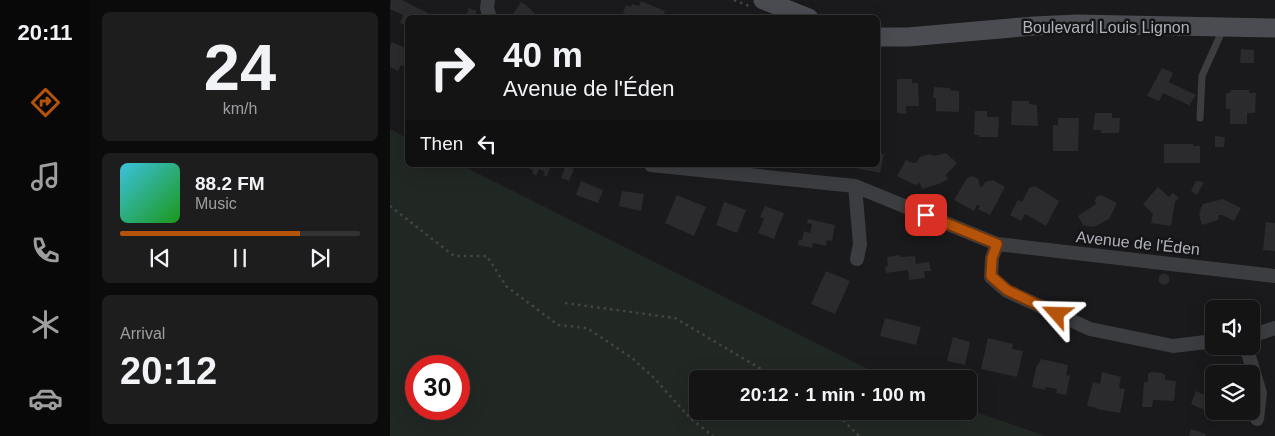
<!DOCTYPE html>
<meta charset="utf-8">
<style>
:root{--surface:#141415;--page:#1d1d1e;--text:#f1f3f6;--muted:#9d9ea0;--line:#333334;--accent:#b45309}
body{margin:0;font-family:Arial,sans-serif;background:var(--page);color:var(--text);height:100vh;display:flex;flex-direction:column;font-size:19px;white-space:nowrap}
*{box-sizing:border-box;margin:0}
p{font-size:16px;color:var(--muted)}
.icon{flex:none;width:28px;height:28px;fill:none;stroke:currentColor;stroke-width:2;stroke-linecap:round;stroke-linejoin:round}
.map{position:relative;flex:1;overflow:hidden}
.panel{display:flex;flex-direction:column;gap:12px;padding:12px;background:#0b0b0c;width:300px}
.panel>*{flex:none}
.guide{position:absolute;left:15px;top:15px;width:475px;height:152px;border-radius:8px;box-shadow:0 5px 20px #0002,0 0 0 1px var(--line);background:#141415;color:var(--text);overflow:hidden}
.controls{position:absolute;left:815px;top:300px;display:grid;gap:10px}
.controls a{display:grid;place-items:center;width:55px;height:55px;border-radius:8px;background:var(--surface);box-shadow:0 5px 20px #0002,0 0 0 1px var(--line);font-size:25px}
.speed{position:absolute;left:15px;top:355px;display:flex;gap:10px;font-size:25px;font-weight:700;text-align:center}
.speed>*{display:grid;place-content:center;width:65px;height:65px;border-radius:50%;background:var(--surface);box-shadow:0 5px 20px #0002,0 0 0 1px var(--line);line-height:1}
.speed .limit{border:8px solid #d22;background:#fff;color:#111}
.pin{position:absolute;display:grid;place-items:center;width:42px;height:42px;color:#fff;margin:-21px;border-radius:10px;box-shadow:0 2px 8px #0006}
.me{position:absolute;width:55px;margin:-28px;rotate:295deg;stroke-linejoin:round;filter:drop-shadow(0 0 4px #0008)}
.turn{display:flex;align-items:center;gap:18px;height:105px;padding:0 15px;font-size:22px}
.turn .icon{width:65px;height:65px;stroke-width:2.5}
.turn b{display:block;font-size:35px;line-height:42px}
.then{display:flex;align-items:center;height:48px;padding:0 15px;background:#0003;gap:10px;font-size:19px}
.big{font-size:38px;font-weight:800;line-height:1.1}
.panel .card{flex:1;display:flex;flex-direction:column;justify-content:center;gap:8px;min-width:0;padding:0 18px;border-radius:8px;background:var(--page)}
.panel .dial{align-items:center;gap:0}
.dial b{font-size:65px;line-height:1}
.song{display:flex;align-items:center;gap:15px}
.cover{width:60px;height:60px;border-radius:8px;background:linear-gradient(135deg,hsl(190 70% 55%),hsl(120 70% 35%))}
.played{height:5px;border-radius:2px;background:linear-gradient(90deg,var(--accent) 75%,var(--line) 75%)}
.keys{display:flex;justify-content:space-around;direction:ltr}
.trip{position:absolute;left:299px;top:370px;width:288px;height:50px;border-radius:8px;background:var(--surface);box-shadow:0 5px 20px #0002,0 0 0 1px var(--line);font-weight:800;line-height:50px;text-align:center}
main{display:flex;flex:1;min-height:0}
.tab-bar{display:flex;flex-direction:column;width:90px;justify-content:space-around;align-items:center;background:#080808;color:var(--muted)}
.tab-bar .icon{width:35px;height:35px}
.tab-bar .active{color:var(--accent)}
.tab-bar b{font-size:22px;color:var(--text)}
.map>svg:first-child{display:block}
</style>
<main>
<nav class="tab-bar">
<b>20:11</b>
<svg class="icon active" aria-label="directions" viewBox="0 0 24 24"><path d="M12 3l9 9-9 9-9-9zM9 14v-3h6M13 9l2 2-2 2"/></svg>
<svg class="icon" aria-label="music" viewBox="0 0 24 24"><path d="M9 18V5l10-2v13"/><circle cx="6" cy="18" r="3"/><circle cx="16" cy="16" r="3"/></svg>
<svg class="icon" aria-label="phone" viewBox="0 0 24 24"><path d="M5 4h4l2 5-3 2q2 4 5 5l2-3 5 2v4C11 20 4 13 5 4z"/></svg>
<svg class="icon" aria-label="climate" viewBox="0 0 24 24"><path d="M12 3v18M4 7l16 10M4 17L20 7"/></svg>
<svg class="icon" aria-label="car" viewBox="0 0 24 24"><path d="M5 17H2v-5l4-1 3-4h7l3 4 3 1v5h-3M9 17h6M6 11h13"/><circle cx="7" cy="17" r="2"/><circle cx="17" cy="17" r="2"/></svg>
</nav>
<section class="panel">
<div class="card dial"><b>24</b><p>km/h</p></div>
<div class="card">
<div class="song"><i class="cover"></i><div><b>88.2 FM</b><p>Music</p></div></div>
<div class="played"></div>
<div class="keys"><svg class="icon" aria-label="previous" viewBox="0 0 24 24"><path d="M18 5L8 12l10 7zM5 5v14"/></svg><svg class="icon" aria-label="pause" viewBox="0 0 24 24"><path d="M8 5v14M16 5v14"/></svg><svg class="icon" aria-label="next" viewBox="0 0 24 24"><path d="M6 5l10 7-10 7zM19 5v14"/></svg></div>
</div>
<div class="card"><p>Arrival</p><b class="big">20:12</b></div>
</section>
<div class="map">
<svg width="885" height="436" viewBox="0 0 885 436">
<rect width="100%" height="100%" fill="#1a1a1c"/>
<path fill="#212722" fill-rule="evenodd" d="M0 129 17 138 18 165H71L498 379H308V411H578V409L655 436H0ZM26 366H69V409H26Z"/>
<path fill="#2b2b2d" d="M1 0H12L48 18H18V26L10 23 13 15 0 9Z
M251 1 275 11 272 18H246L233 13 236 5 241 7 242 4 249 6Z
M131 2 136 5 149 18H127L123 14Z
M79 8 87 11 84 18 76 16Z
M2 42 18 49V68L11 65 8 71 0 67V46Z
M851 49 864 50V63H850Z
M772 68 783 73 779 82 806 95 800 104 801 106 773 93 769 101 757 96Z
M507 79H522V83H528L529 106H516V114L507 113Z
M544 87 560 88V90L569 91V112L546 111V98H543Z
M841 90H859V93H866L865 113H857V124H840V109H836V93H840Z
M622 101H639V104L647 105 648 126 621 125Z
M585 111H597V117H609L608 137H589V135H584Z
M705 113H722V118H730L729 133H711V130H703Z
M668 118H689L688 151H663V125H668Z
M825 136 835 137 834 147H825Z
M774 144H803V146H810V163H774Z
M488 153 494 154 490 173 456 166 488 165Z
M556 153 567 163 556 175 558 179 551 183 532 189 530 183 525 185 507 176 516 160 523 163 527 162 530 157 539 154 544 156Z
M137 165H161L157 176 153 175 155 172 149 169 146 176 142 173 143 170 136 167Z
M176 165 184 169 179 181 171 178Z
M582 176 588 179 590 187 593 186 595 182 603 180 615 187 600 215 588 209 590 206 587 205 584 211 564 200 577 178Z
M191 181 213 190 208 203 186 195Z
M806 181 814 182 807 195 801 191Z
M645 186 669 201 656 226 635 214 631 221 620 215 628 200 632 202 639 188Z
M768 187 779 197 783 193 789 198 785 202 781 226 761 223 763 214 753 204Z
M232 191 254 194 251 211 229 206Z
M287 195 316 207 304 236 275 223Z
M711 195 727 203 719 219 704 227 693 225 688 216 706 204 705 200 707 196Z
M833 199 851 208 844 221 832 215H829L828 220 812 225 809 215 811 211 809 212 813 204Z
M334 202 356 210 347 233 326 225Z
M375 206 394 213 384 239 368 233 374 219 370 217Z
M418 219 445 225 442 241 437 240 436 246 423 243 422 248 408 245 409 240H412L414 231 420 233 422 224 417 223Z
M876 222 885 223V251L873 250Z
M510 255V257L525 256 526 264 539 262 541 271H534L535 278 519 280 518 270 496 273 495 267 498 266 497 257Z
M436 271 460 281 445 314 421 304Z
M768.5 279a5.5 5.5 0 1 1 11 0a5.5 5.5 0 1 1-11 0Z
M495 318 531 327 526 345 490 336Z
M563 337 580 342 575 365 557 361Z
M598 338 623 344 622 349 633 351 627 377 591 369Z
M651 359 678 365 676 375 680 376 676 395 666 393 667 389 656 387 655 390 642 387 646 368Z
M712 372 731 377 729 388 735 389 730 413 707 409V408L697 406 703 382 710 384Z
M761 372 772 373 775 375V380L786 381 784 401 763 400 762 407H752L754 382H758V374Z
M806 391 824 399V411H843L844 413 830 418 829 414 826 415 801 404Z
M801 429 816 434 815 436H799Z"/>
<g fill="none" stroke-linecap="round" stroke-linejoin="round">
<path stroke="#424448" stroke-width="2.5" stroke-dasharray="2.5 4" stroke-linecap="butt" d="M344 0 359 6
M0 206 64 256H97L116 286 168 325 197 328 242 358 264 378 301 419 323 436
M175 303 285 318 388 379
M444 411 469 436"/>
<path stroke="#3c3d41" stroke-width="7" d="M810 118 812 76 833 29"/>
<path stroke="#3c3d41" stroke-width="14" d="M98 0 97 8 100 18
M261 165 465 186 607 244 885 276
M465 186 470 244 467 259
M607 244 602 258 601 277 617 291 700 329 783 346 824 341
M861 336 885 328
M856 346 870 393 867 419"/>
<path stroke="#4a4c51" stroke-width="19" d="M373 0 419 18
M488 37H518L644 26 687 24 885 28"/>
</g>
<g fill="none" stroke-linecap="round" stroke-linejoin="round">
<defs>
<path id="route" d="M536 215 607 244 602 258 601 276 617 290 667 314"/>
</defs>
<use href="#route" stroke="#753606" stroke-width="12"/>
<use href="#route" stroke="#b45309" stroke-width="9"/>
</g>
<g text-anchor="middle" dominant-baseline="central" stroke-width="5" stroke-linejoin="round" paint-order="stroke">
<g font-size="16" fill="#afb2ba" stroke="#151517">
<text x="716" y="27">Boulevard Louis Lignon</text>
<text transform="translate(748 243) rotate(6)">Avenue de l'Éden</text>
</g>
</g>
</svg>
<div class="controls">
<a><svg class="icon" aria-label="sound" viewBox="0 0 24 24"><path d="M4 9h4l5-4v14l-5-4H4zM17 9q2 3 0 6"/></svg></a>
<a><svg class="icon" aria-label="layers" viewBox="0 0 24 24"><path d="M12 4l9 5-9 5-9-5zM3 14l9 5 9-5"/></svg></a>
</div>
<div class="speed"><div class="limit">30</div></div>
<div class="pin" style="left:536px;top:215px;background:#d93025"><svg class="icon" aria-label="arrive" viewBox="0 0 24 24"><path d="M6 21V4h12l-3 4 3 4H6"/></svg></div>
<svg class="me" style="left:667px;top:314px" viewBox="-20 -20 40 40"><path d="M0-17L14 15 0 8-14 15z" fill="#b45309" stroke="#fff" stroke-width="4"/></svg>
<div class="trip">20:12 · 1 min · 100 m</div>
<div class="guide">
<div class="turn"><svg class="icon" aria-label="right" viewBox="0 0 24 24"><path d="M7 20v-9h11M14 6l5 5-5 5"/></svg><div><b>40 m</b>Avenue de l'Éden</div></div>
<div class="then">Then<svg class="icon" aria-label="left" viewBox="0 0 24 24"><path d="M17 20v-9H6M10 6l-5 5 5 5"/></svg></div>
</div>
</div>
</main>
